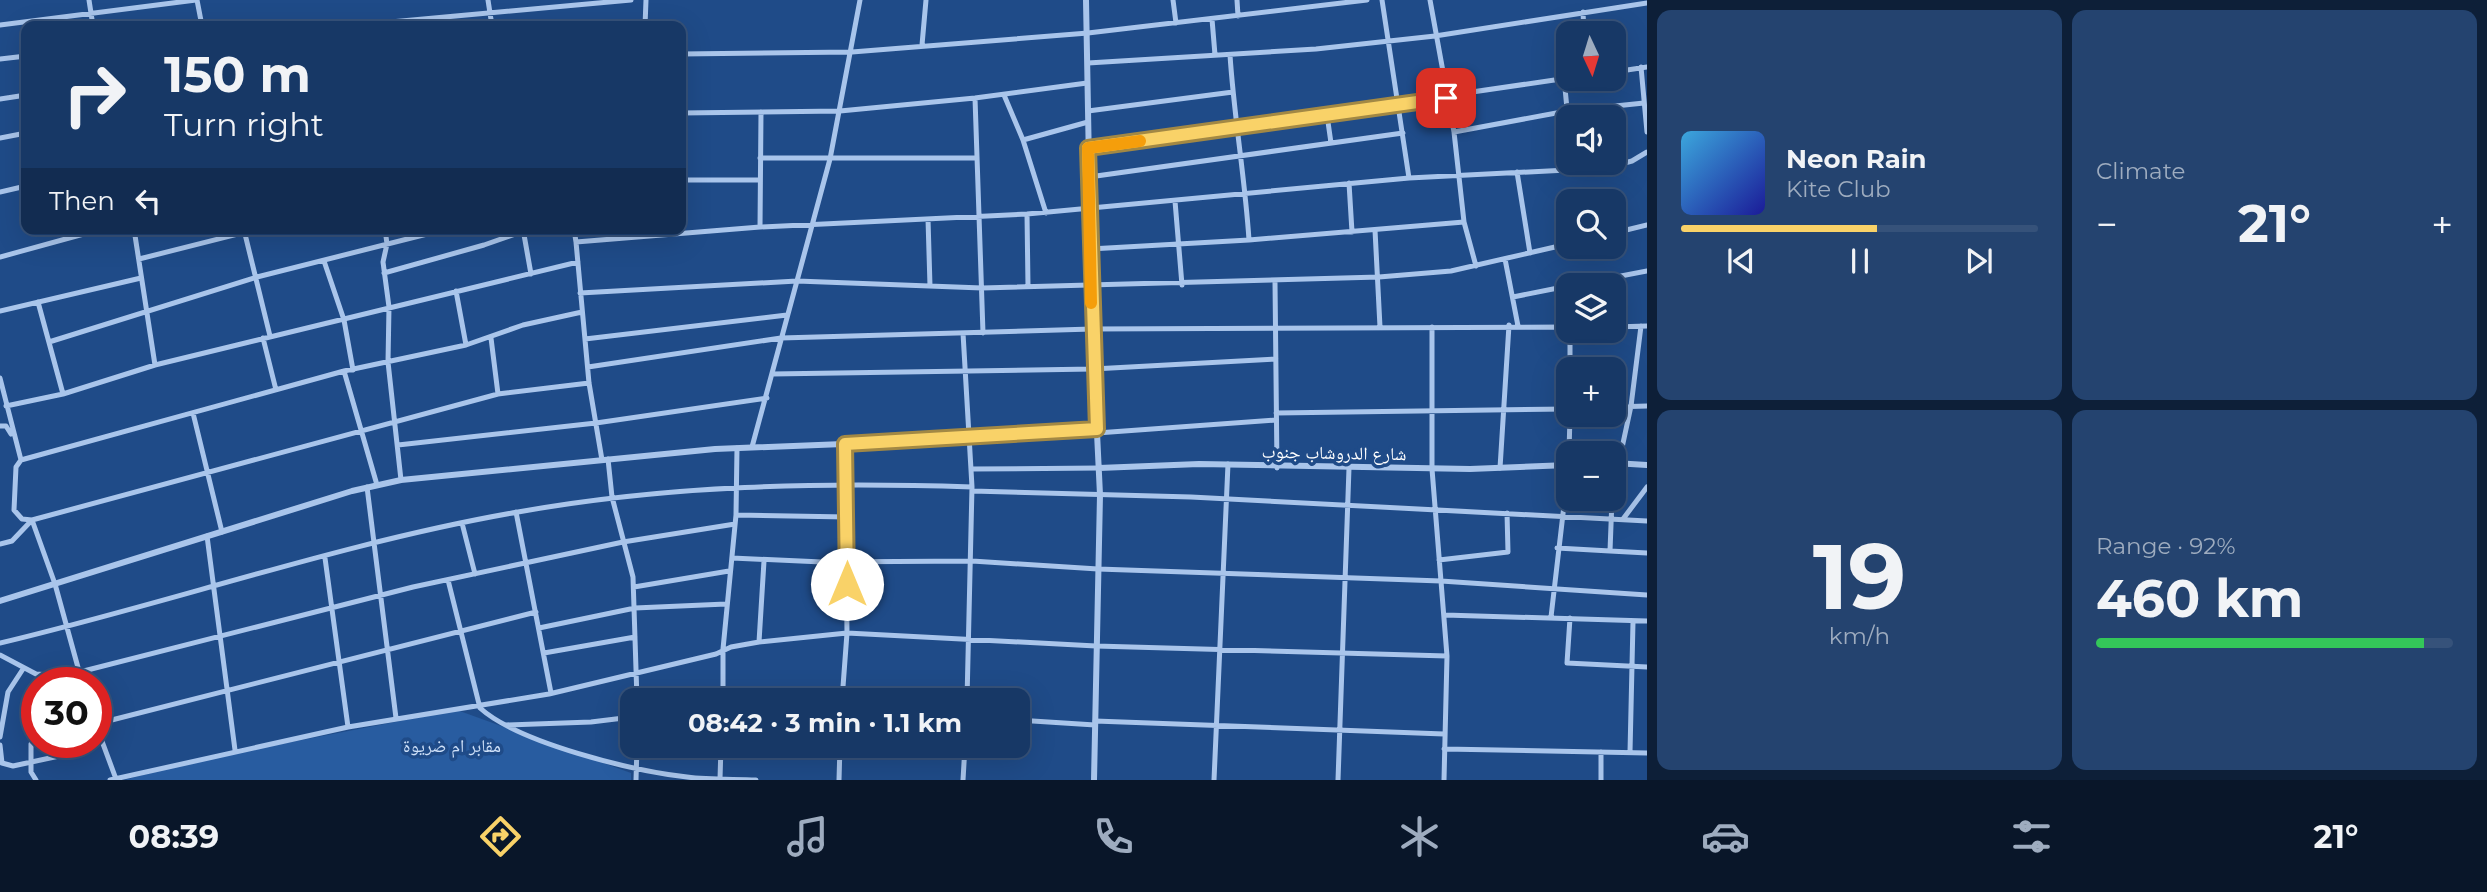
<!DOCTYPE html>
<meta charset="utf-8">
<style>
:root{--surface:#173866;--page:#24436f;--text:#f1f3f6;--muted:#9eacbf;--line:#36527a;--accent:#f9d268}
body{margin:0;font-family:Montserrat,"Noto Naskh Arabic",sans-serif;background:var(--page);color:var(--text);height:100vh;display:flex;flex-direction:column;font-size:26px;white-space:nowrap}
*{box-sizing:border-box;margin:0}
p{font-size:23px;color:var(--muted)}
.icon{flex:none;width:38px;height:38px;fill:none;stroke:currentColor;stroke-width:2;stroke-linecap:round;stroke-linejoin:round}
.map{position:relative;flex:1;overflow:hidden}
.drawer{display:flex;flex-direction:column;gap:10px;padding:10px;background:#0d1f38;width:840px}
.drawer>*{flex:none}
.hud{position:absolute;left:21px;top:21px;width:665px;height:214px;border-radius:14px;box-shadow:0 7px 28px #0002,0 0 0 2px var(--line);background:#173866;color:var(--text);overflow:hidden}
.needle{width:46px;rotate:176deg}
.fabs{position:absolute;left:1556px;top:21px;display:grid;gap:14px}
.fabs a{display:grid;place-items:center;width:70px;height:70px;border-radius:14px;background:var(--surface);box-shadow:0 7px 28px #0002,0 0 0 2px var(--line);font-size:35px}
.speed{position:absolute;left:21px;top:667px;display:flex;gap:14px;font-size:35px;font-weight:700;text-align:center}
.speed>*{display:grid;place-content:center;width:91px;height:91px;border-radius:50%;background:var(--surface);box-shadow:0 7px 28px #0002,0 0 0 2px var(--line);line-height:1}
.speed .limit{border:10px solid #d22;background:#fff;color:#111}
.pin{position:absolute;display:grid;place-items:center;width:60px;height:60px;color:#fff;margin:-30px;border-radius:14px;box-shadow:0 4px 10px #0006}
.me{position:absolute;width:77px;margin:-38px;rotate:0deg;stroke-linejoin:round;filter:drop-shadow(0 0 5px #0008)}
.turn{display:flex;align-items:center;gap:24px;height:147px;padding:0 28px;font-size:32px}
.turn .icon{width:91px;height:91px;stroke-width:2.5}
.turn b{display:block;font-size:49px;line-height:60px}
.then{display:flex;align-items:center;height:66px;padding:0 28px;background:#0003;gap:14px;font-size:26px}
.big{font-size:52px;font-weight:700;line-height:1.1}
.drawer .widget{flex:1;display:flex;flex-direction:column;justify-content:center;gap:10px;min-width:0;padding:0 24px;border-radius:14px;background:var(--page)}
.drawer .dial{align-items:center;gap:0}
.dial b{font-size:91px;line-height:1}
.song{display:flex;align-items:center;gap:21px}
.cover{width:84px;height:84px;border-radius:10px;background:linear-gradient(135deg,hsl(200 70% 55%),hsl(240 70% 35%))}
.played{height:7px;border-radius:4px;background:linear-gradient(90deg,var(--accent) 55%,var(--line) 55%)}
.keys{display:flex;justify-content:space-around;direction:ltr}
.heat{display:flex;justify-content:space-between;align-items:center;font-size:38px;direction:ltr}
.charge{height:10px;border-radius:5px;background:linear-gradient(90deg,#34c759 92%,var(--line) 0)}
.drawer .tiles{flex:1;display:grid;gap:10px;grid-template-columns:repeat(2,1fr)}
.trip{position:absolute;left:620px;top:688px;width:410px;height:70px;border-radius:14px;background:var(--surface);box-shadow:0 7px 28px #0002,0 0 0 2px var(--line);font-weight:700;line-height:70px;text-align:center}
.menu{display:flex;height:112px;justify-content:space-around;align-items:center;background:#091629;color:var(--muted)}
.menu .icon{width:49px;height:49px}
.menu .current{color:var(--accent)}
.menu b{font-size:32px;color:var(--text)}
main{display:flex;flex:1;min-height:0}
.map>svg:first-child{display:block}
</style>
<main>
<div class="map">
<svg width="1647" height="780" viewBox="0 0 1647 780">
<rect width="100%" height="100%" fill="#1f4b88"/>
<path fill="#285ca0" d="M457 710 631 773V780H124L209 758Z"/>
<g fill="none" stroke-linecap="round" stroke-linejoin="round">
<path stroke="#a9c5eb" stroke-width="5" d="M89 0 93 26
M197 0 202 26
M488 0 492 26
M1173 0 1176 23
M1237 0 1238 16
M1382 0 1409 178
M1430 0 1454 132 1464 222 1476 266
M1583 12 1584 33
M1212 19 1215 55
M0 25 196 0
M347 26 631 0
M645 26 646 0
M922 45 926 0
M681 54 852 52 1088 33 1367 0
M1230 55C1234 117 1245 178 1249 240
M0 59 26 56
M1088 63 1316 49 1435 36 1647 3
M1641 67 1647 132
M1614 72 1647 67
M1564 78 1568 119
M1004 95 1023 140 1046 213
M975 98 983 333
M0 99 26 95
M1088 111 1233 92
M681 113 840 111 975 98 1087 83
M1327 115 1331 143
M1454 132 1567 111 1644 103
M0 138 26 133
M1023 140 1088 122
M1088 148 1568 78
M760 158H977
M1517 172 1530 253
M1089 177 1403 133
M681 180H760
M1349 183 1352 232
M0 192 26 186
M1175 201 1182 285
M1027 214 1028 286
M928 219 930 286
M760 227 761 112
M134 229 155 365
M385 229 387 244 383 262 389 307 388 362 401 480
M523 229 531 274
M574 229 576 242 760 227 1027 214 1409 178 1606 168 1632 161 1647 152
M244 230 270 336
M1375 230 1380 327
M1614 233 1647 225
M576 242 589 383 602 460
M1090 249 1249 240 1464 222
M0 257 102 229
M139 259 258 229
M1505 259 1518 326
M324 261 344 320 353 370
M384 273 484 245 524 231
M1275 282 1277 468
M1574 285 1647 271
M456 291 466 345
M580 293 797 281 982 288 1379 277 1451 271 1568 244
M1513 297 1568 286
M38 302 63 394
M0 311 141 278
M1432 327V469L1447 656 1444 780
M1614 327 1647 326
M1570 331V369
M963 333 972 487 967 700
M263 338 276 390
M491 338 498 394
M585 339 787 315
M49 342 257 277 447 229
M588 367 781 338 1092 329 1568 327
M344 371 377 485
M772 374 1093 369 1276 359
M0 378 21 460 16 467 14 510 22 519 32 520 55 584 82 682
M6 406 63 394 155 365 578 262
M1614 407 1647 406
M193 413 222 532
M1276 413 1568 409
M0 426H6L11 434
M1097 433 1276 420
M398 445 596 423 767 398
M752 447 830 159 860 0
M1569 453 1570 415
M608 459 612 497 633 577 637 700
M21 460 344 371 466 345 523 325 582 312
M1500 468 1509 325
M971 469 1099 468
M1614 485 1631 406 1641 326
M367 487 396 718
M972 491 1191 497 1647 521
M1612 499 1610 551 1647 553
M516 512 551 693
M736 515 847 517
M1623 519 1647 487
M462 523 475 574
M207 536 235 750
M0 544 12 541 32 520 498 394 589 383
M1557 548 1610 551
M325 558 348 727
M732 558 822 562 972 561 1098 569 1441 581 1647 595
M1439 560 1508 552 1507 513
M448 580 480 708C519 743 633 771 687 777 709 780 733 779 756 780
M634 587 729 571
M1445 615 1647 621
M1551 617 1568 471
M1570 618 1567 663 1647 667
M539 628 635 608 726 604
M759 642 764 561
M0 643C173 602 344 542 518 512 669 485 820 482 972 487
M544 653 635 637
M0 655 36 674 64 676 413 587 623 542 735 524
M723 700V649L736 515 737 448
M842 700 847 633 845 444
M1017 720 1095 725
M1095 721 1444 734
M96 724 536 612
M96 725 116 779
M506 725 591 722 632 717
M0 737 8 692 23 669
M0 745 2 763
M1444 749 1647 753
M1601 752V780
M1630 752 1633 622
M2 763 13 766 64 755 69 742
M720 779 721 746
M36 780 31 772V744L37 738
M110 780 348 727 549 694 716 654 731 647 759 642 847 633 1096 646 1447 656
M636 780 637 746
M839 780 840 746
M963 780 965 746
M1214 780 1228 464
M1338 780 1349 468"/>
<path stroke="#a9c5eb" stroke-width="6" d="M1086 0 1092 329 1100 495 1094 780
M1614 463 1647 465
M1099 468 1199 464 1470 469 1568 465
M0 601 352 491 401 480 715 449 968 439 1097 429"/>
</g>
<g fill="none" stroke-linecap="round" stroke-linejoin="round">
<defs>
<path id="route" d="M847 584 845 444 1097 429 1088 148 1446 98"/>
</defs>
<use href="#route" stroke="#a28844" stroke-width="18"/>
<use href="#route" stroke="#f9d268" stroke-width="12"/>
<path stroke="#f59e0b" stroke-width="12" d="M1091 303 1088 148 1140 141"/>
</g>
<g text-anchor="middle" dominant-baseline="central" stroke-width="7" stroke-linejoin="round" paint-order="stroke">
<g font-size="18" fill="#fff" stroke="#1f4b88">
<text transform="translate(1334 453) rotate(1)">شارع الدروشاب جنوب</text>
</g>
<g font-size="18" fill="#cee0f8" stroke="#1f4b88">
<text x="452" y="746">مقابر ام ضريوة</text>
</g>
</g>
</svg>
<div class="fabs">
<a><svg class="needle" viewBox="-14 -14 28 28"><path d="M0-13l5 13h-10z" fill="#e53935"/><path d="M0 13l5-13h-10z" fill="#9eacbf"/></svg></a>
<a><svg class="icon" aria-label="sound" viewBox="0 0 24 24"><path d="M4 9h4l5-4v14l-5-4H4zM17 9q2 3 0 6"/></svg></a>
<a><svg class="icon" aria-label="search" viewBox="0 0 24 24"><circle cx="10" cy="10" r="6"/><path d="M15 15l6 6"/></svg></a>
<a><svg class="icon" aria-label="layers" viewBox="0 0 24 24"><path d="M12 4l9 5-9 5-9-5zM3 14l9 5 9-5"/></svg></a>
<a>+</a>
<a>−</a>
</div>
<div class="speed"><div class="limit">30</div></div>
<div class="pin" style="left:1446px;top:98px;background:#d93025"><svg class="icon" aria-label="arrive" viewBox="0 0 24 24"><path d="M6 21V4h12l-3 4 3 4H6"/></svg></div>
<svg class="me" style="left:847px;top:584px" viewBox="-20 -20 40 40"><circle r="19" fill="#fff"/><path d="M0-13L10 11 0 6-10 11z" fill="#f9d268"/></svg>
<div class="trip">08:42 · 3 min · 1.1 km</div>
<div class="hud">
<div class="turn"><svg class="icon" aria-label="right" viewBox="0 0 24 24"><path d="M7 20v-9h11M14 6l5 5-5 5"/></svg><div><b>150 m</b>Turn right</div></div>
<div class="then">Then<svg class="icon" aria-label="left" viewBox="0 0 24 24"><path d="M17 20v-9H6M10 6l-5 5 5 5"/></svg></div>
</div>
</div>
<section class="drawer">
<div class="tiles">
<div class="widget">
<div class="song"><i class="cover"></i><div><b>Neon Rain</b><p>Kite Club</p></div></div>
<div class="played"></div>
<div class="keys"><svg class="icon" aria-label="previous" viewBox="0 0 24 24"><path d="M18 5L8 12l10 7zM5 5v14"/></svg><svg class="icon" aria-label="pause" viewBox="0 0 24 24"><path d="M8 5v14M16 5v14"/></svg><svg class="icon" aria-label="next" viewBox="0 0 24 24"><path d="M6 5l10 7-10 7zM19 5v14"/></svg></div>
</div>
<div class="widget"><p>Climate</p>
<div class="heat"><a>−</a><b class="big">21°</b><a>+</a></div>
</div>
<div class="widget dial"><b>19</b><p>km/h</p></div>
<div class="widget"><p>Range · 92%</p><b class="big">460 km</b><div class="charge"></div></div>
</div>
</section>
</main>
<nav class="menu">
<b>08:39</b>
<svg class="icon current" aria-label="directions" viewBox="0 0 24 24"><path d="M12 3l9 9-9 9-9-9zM9 14v-3h6M13 9l2 2-2 2"/></svg>
<svg class="icon" aria-label="music" viewBox="0 0 24 24"><path d="M9 18V5l10-2v13"/><circle cx="6" cy="18" r="3"/><circle cx="16" cy="16" r="3"/></svg>
<svg class="icon" aria-label="phone" viewBox="0 0 24 24"><path d="M5 4h4l2 5-3 2q2 4 5 5l2-3 5 2v4C11 20 4 13 5 4z"/></svg>
<svg class="icon" aria-label="climate" viewBox="0 0 24 24"><path d="M12 3v18M4 7l16 10M4 17L20 7"/></svg>
<svg class="icon" aria-label="car" viewBox="0 0 24 24"><path d="M5 17H2v-5l4-1 3-4h7l3 4 3 1v5h-3M9 17h6M6 11h13"/><circle cx="7" cy="17" r="2"/><circle cx="17" cy="17" r="2"/></svg>
<svg class="icon" aria-label="filters" viewBox="0 0 24 24"><path d="M4 7h16M4 17h16"/><circle cx="9" cy="7" r="2"/><circle cx="15" cy="17" r="2"/></svg>
<b>21°</b>
</nav>
